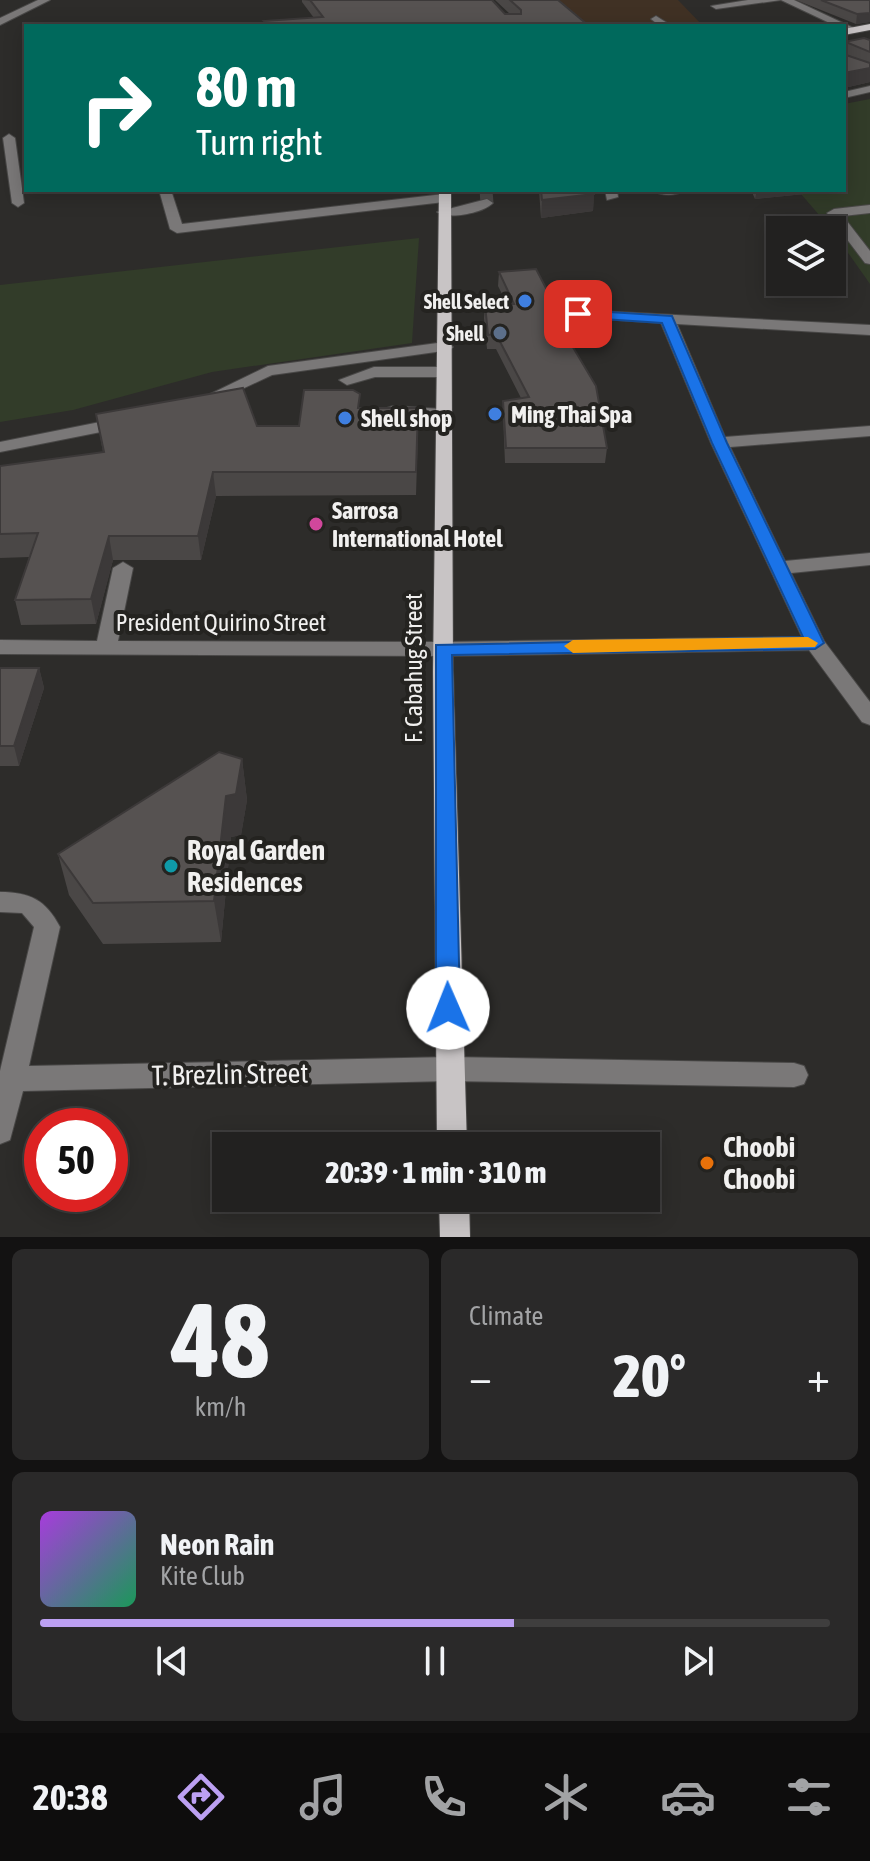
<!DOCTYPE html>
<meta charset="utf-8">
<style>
:root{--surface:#222120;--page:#2a2929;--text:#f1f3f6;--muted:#a2a3a5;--line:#3f3e3e;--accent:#bca0f2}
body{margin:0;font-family:"Asap Condensed",sans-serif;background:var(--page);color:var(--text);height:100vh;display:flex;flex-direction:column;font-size:30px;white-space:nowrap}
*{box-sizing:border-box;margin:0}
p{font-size:26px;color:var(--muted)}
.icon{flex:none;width:44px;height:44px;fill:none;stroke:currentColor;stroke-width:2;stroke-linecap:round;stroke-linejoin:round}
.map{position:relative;height:1237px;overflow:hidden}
.sheet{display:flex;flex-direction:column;gap:12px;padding:12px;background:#131212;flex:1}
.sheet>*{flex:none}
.hud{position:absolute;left:24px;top:24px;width:822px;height:168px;border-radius:0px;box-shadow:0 4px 20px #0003,0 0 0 2px var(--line);background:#00695c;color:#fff;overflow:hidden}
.buttons{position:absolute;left:766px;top:216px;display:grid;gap:16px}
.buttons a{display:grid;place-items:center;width:80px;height:80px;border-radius:0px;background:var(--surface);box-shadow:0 4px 20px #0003,0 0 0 2px var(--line);font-size:40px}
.speed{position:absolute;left:24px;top:1108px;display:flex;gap:16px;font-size:40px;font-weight:700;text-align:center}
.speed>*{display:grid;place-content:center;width:104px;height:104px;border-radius:50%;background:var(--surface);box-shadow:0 4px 20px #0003,0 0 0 2px var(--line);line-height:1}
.speed .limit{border:12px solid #d22;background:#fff;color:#111}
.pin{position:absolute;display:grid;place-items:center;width:68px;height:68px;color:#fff;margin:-34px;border-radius:16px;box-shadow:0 4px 12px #0006}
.me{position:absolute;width:88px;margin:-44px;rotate:359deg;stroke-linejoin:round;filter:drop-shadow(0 0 6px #0008)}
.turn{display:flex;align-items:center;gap:28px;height:168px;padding:0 40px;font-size:36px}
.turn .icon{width:104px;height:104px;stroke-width:2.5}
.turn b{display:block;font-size:56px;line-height:68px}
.big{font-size:60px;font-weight:800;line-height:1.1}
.sheet .tile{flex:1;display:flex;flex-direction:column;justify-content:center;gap:12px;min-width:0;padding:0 28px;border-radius:12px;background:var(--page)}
.sheet .dial{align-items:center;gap:0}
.dial b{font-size:104px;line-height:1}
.song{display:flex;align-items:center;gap:24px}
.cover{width:96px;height:96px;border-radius:12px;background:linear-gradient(135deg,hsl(280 70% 55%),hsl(150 70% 35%))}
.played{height:8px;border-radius:4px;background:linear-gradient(90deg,var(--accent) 60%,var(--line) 60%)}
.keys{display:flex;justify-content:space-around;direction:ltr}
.heat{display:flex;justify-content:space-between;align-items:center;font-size:44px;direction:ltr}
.sheet .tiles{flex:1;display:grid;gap:12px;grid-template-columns:1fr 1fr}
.tile:last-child{grid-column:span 2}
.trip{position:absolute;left:212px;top:1132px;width:448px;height:80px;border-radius:0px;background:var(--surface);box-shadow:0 4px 20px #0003,0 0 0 2px var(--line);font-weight:800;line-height:80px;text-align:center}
.tab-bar{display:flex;height:128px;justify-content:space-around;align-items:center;background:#0e0d0d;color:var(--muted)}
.tab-bar .icon{width:56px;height:56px}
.tab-bar .active{color:var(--accent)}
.tab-bar b{font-size:36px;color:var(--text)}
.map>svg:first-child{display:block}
</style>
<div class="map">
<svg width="870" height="1237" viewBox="0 0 870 1237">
<rect width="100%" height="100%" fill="#2d2c2a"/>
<path fill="#403124" d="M545 0H678L703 26H575Z"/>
<path fill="#323c29" d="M870 99V284L832 230 801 194 845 190 844 104Z
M419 238 412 343 212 372 73 410 0 422V285Z"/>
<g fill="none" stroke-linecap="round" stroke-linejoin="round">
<path stroke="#4a4948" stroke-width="13" stroke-dasharray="13 7" stroke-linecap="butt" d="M486 190 487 203"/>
<defs>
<path id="minor" d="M38 0H50L0 25V18Z
M748 0H781L716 9 711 6Z
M781 0H794L858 30 849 32 844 26H836Z
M656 16 672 26H660L651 19Z
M870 86V92L844 98V92Z
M9 134 15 138 24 203 18 207 12 203 3 138Z
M159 190H171L182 224 444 194 450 198 444 202 177 233 170 229Z
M605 190H617L618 197 607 200Z
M652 190H685C678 196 659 196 652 190Z
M487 199 493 203C483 213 449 220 437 212Z
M870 205V213L843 216 870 251V264L865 263 827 213 834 209Z
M578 310 870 325V335L677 324 725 437 870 426V436L730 447 785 561 870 553V565L791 573 824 641 870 702V725L862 722 809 650 443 656 0 654V640L97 641 113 568 123 562 133 568 118 641 443 642 802 637 711 443 661 323 573 317 571 314Z
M445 342 453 347 450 350 272 375 212 403 206 405 198 400 268 366Z
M374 367H442L450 372 442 377H375L347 385 339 380Z
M393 406 442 409 450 414 442 419 387 414V408Z
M125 417 133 422 131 426 0 452V442Z
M0 892C30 892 46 900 60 927L29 1066 449 1057 794 1063 804 1066 808 1075 804 1084 794 1087 449 1081 23 1091 10 1140 0 1144V1071L34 927 22 913 0 912Z"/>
<path id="major" d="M870 24V30L844 35V29Z
M439 190H451L453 671 467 1146H437L433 671Z
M439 1198H469L470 1237H440Z"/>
</defs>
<use href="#minor" stroke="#484746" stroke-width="2"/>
<use href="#major" stroke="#484746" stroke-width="2"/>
<use href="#minor" fill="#7a7878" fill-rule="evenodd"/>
<use href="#major" fill="#c8c4c5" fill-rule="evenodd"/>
</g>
<path fill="#4a4746" d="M302 0 505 14H510L495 0H558L589 26H264V21L314 18 302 2Z
M796 0H870V22L856 24Z
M870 40V82L844 88V42Z
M847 173 844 190 755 199 751 190H844Z
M539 190H594L593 211 541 218Z
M499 272 572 338 571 345 607 448 605 463H505L503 415V401L521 398 496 349H487L484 318 485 304H507L498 286Z
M360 408 418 431 416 495 216 496 201 560H113L96 624 21 625 15 600 29 557 0 558V466L103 452 96 414 257 426H299Z
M0 668H39L44 688 19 766H0Z
M242 759 247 800 241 835 231 837 221 942 103 944 69 895 58 854Z"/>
<path fill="#3c3939" d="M870 13V22L856 24 857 14Z
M870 68V82L844 88V73Z
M847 173 844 190 755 199 757 190H844V174Z
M594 194 593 211 541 218 542 200Z
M213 472 216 496 201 560 198 536Z
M109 536 113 560 96 624 91 599Z
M39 668 44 688 19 766 14 746Z
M242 759 247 800 241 835 231 837 221 942 214 901 226 796Z"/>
<path fill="#565251" stroke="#3c3939" stroke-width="2" d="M310 0H492L505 14H521V10L510 0H558L589 26H270L264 21 323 17Z
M821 0H870V13L857 14Z
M864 38 870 40V52L846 42V55L870 63V68L844 73V42Z
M541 190H594V194L542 200Z
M536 269 572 338 568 339 596 386 607 448H506L503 401 529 397 496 334 488 335 485 304H514L499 272Z
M243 388 257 426H299L304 390H353L360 394 358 408H418L416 472H213L198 536H109L91 599 15 600 38 533 0 534V466L104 452 96 414Z
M0 668H39L14 746H0Z
M219 752 242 759 236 794 226 796 214 901 93 903 58 854Z"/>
<path fill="#1a73e8" stroke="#114b97" stroke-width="2" d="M578 310 672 316 727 443 824 643 815 649 452 655 460 1008 457 1015 448 1018 440 1015 436 1008V645L803 637 712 443 662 323 573 317 571 314Z"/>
<path fill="#f59e0b" d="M808 637 818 643 815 647 573 653 564 646 573 640Z"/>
<g fill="#3f7fe0" stroke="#242320" stroke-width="3">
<circle cx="525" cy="301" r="8"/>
<circle cx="495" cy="414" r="8"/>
<circle cx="345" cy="418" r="8"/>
</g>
<circle fill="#5c6f8a" stroke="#242320" stroke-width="3" cx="500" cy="333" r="8"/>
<circle fill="#d1479c" stroke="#242320" stroke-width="3" cx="316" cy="524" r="8"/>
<circle fill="#0f9aa8" stroke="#242320" stroke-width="3" cx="171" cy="866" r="8"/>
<circle fill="#e8710a" stroke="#242320" stroke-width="3" cx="707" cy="1163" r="8"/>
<g text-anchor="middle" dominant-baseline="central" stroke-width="8" stroke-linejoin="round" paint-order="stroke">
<g font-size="20" font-weight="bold" fill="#f1f0ef" stroke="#242320" text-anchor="end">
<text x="509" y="301">Shell Select</text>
<text x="484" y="333">Shell</text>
</g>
<g font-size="24" font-weight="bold" fill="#f1f0ef" stroke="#242320" text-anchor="start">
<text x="511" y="414">Ming Thai Spa</text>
<text x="361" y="418">Shell shop</text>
<text x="332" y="510">Sarrosa<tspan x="332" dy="28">International Hotel</tspan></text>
</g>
<g font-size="24" fill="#f1f0ef" stroke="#242320">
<text x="221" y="622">President Quirino Street</text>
<text transform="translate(413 668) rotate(-90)">F. Cabahug Street</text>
</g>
<g font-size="28" font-weight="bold" fill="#f1f0ef" stroke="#242320" text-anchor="start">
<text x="187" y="850">Royal Garden<tspan x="187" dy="32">Residences</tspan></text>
<text x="723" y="1147">Choobi<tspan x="723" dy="32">Choobi</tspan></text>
</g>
<g font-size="28" fill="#f1f0ef" stroke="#242320">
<text transform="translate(230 1074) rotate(-1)">T. Brezlin Street</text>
</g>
</g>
</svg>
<div class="buttons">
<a><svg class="icon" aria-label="layers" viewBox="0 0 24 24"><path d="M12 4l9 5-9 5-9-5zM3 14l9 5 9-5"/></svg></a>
</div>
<div class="speed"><div class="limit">50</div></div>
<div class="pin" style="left:578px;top:314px;background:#d93025"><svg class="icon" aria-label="arrive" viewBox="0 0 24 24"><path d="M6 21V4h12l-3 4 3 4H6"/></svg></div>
<svg class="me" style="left:448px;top:1008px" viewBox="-20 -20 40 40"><circle r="19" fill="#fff"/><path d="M0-13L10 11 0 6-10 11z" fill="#1a73e8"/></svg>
<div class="trip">20:39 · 1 min · 310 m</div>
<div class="hud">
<div class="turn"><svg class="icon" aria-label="right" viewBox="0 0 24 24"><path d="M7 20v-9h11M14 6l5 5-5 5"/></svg><div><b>80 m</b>Turn right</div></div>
</div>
</div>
<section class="sheet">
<div class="tiles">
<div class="tile dial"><b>48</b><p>km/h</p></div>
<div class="tile"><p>Climate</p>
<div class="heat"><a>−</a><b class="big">20°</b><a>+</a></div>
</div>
<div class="tile">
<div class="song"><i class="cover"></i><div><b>Neon Rain</b><p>Kite Club</p></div></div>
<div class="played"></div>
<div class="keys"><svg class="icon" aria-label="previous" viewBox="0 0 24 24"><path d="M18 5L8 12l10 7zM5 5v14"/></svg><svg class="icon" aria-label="pause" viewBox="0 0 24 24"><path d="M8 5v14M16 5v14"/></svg><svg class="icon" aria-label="next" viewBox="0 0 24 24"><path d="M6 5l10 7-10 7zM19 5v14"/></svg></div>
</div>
</div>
</section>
<nav class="tab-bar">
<b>20:38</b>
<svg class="icon active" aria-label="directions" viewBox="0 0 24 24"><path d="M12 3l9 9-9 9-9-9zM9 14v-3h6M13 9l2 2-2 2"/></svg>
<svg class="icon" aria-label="music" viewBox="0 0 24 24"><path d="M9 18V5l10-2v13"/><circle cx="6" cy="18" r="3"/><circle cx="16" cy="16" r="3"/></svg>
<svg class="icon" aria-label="phone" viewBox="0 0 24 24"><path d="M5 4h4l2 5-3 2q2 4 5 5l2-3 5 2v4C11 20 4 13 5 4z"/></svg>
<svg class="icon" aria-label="climate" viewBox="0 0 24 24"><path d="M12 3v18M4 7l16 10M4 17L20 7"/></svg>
<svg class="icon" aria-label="car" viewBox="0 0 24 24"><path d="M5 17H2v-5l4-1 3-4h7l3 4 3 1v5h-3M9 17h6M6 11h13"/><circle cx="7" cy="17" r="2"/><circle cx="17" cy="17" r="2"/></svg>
<svg class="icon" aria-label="filters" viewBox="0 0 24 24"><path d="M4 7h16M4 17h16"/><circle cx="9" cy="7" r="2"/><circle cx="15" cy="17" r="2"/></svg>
</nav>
